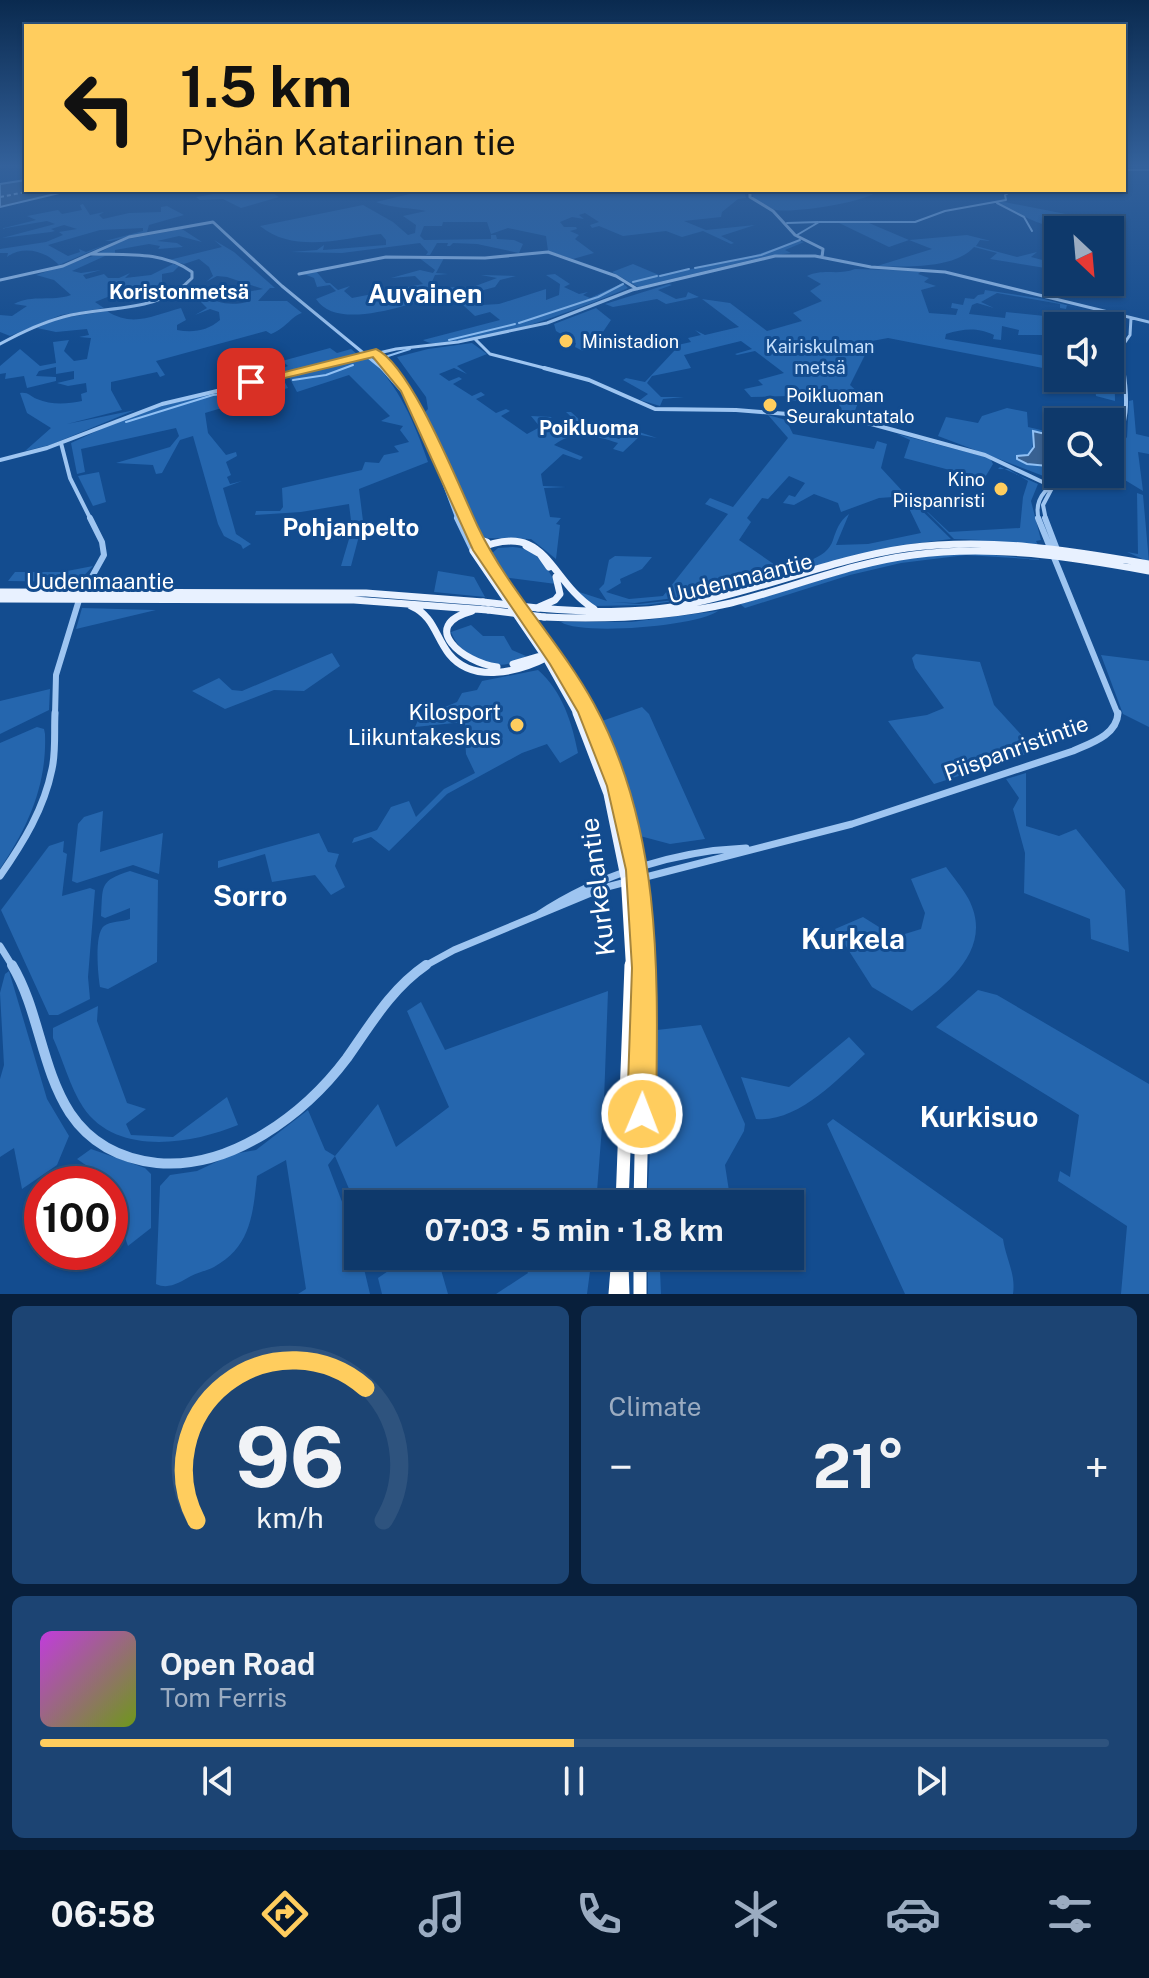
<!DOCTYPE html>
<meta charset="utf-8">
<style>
:root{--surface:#0e396b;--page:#1c4473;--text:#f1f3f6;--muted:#9bacc1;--line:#2e537e;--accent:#ffcd5e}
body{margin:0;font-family:"Public Sans",sans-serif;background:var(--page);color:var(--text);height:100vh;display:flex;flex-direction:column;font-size:30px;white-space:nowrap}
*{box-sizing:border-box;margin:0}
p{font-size:26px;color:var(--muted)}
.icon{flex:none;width:44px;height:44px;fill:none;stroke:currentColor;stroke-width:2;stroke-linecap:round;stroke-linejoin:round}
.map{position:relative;height:1294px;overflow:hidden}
.panel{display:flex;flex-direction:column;gap:12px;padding:12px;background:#081f3b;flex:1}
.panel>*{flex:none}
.banner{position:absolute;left:24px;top:24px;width:1102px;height:168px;border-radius:0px;box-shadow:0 2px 6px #0004,0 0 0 2px var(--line);background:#ffcd5e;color:#111;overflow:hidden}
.needle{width:52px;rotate:154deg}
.buttons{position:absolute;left:1044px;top:216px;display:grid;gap:16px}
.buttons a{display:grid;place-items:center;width:80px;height:80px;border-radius:0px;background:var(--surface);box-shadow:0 2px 6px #0004,0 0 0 2px var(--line);font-size:40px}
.speed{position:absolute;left:24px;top:1166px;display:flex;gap:16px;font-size:40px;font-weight:700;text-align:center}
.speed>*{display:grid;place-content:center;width:104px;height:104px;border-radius:50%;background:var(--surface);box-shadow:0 2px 6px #0004,0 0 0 2px var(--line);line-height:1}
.speed .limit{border:12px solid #d22;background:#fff;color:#111}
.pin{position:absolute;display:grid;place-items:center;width:68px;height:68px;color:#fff;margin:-34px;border-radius:16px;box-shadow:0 4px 12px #0006}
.me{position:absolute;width:88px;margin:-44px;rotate:1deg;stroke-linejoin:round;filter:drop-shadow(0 0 6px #0008)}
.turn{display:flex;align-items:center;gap:28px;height:168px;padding:0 24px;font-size:36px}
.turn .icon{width:104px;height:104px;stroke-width:2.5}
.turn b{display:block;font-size:56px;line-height:68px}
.big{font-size:60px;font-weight:700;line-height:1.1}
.panel .tile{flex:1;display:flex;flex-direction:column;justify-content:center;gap:12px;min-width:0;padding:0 28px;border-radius:12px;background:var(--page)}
.panel .dial{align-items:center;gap:0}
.dial svg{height:208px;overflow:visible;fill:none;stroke:var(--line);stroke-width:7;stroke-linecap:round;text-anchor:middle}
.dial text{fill:var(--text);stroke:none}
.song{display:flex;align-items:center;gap:24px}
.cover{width:96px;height:96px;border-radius:12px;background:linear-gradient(135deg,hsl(290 70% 55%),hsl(80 70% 35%))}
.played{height:8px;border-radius:4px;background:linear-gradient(90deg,var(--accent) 50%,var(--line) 50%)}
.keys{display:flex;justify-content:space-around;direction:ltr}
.heat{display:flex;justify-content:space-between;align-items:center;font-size:44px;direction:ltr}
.panel .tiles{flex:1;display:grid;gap:12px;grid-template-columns:1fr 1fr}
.tile:last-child{grid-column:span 2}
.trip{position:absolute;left:344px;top:1190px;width:460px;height:80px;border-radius:0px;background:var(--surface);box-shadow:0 2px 6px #0004,0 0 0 2px var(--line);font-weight:700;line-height:80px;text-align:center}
.tab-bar{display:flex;height:128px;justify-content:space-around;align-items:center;background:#06172b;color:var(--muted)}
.tab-bar .icon{width:56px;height:56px}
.tab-bar .active{color:var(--accent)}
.tab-bar b{font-size:36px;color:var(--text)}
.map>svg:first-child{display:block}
</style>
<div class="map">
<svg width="1149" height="1294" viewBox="0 0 1149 1294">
<rect width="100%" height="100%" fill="#134c8f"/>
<path fill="#2566ae" d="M237 190H268L279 197 241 208 223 199 200 200 196 197Z
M426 190H744L746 198 738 199 722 212 721 217 684 221 706 230 755 225 721 236 734 243 731 244 703 231 682 237 666 231 623 236 599 226 592 228 590 225 599 222 585 213 579 215 584 219 572 217 560 222 564 227H576L577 229 570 231 579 235 575 239 594 253 573 259 548 251 546 236 508 228 491 234 487 222H443L442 226H424L420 236 424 240 491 239V235H496L497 239 514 240 523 244 519 253 477 244 453 243 450 246H447L448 243H437L430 255H426L428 252 420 243 342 253 291 252 317 250 324 245 323 250 386 245V240L381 234C348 237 295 255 260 226L363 205 393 222 408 235 415 233 416 225 403 216 426 211C409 207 394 209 376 202Z
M751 190H880C865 203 795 213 776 210 768 208 760 202 753 198Z
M999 201 1086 218 1083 225 1085 229C1054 234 1022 216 995 202Z
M83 204 90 215 104 212 99 215 103 219 129 213 161 212V207L167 206 184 215 149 225 147 232 111 241H105L143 231V228L100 230 48 245 68 256 80 252 79 249 86 252 110 243 59 265C46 251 23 245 7 257L8 253H0V249L46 242 63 235 59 232 77 229 64 225 51 229 55 231 51 232 2 238 55 224 47 221 0 229 36 220 27 216 58 210 62 214 82 210 80 205Z
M837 222 869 223 909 240 967 235 991 241 980 240 976 246 1017 257 1037 252 1031 257 1050 262 1049 272 1045 268 990 259 997 253 974 247C955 269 904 267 877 266L932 249 909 240 889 247Z
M182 229 202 242 179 236 157 241 177 243 183 247 158 249 160 246 149 244 115 250V254H97L123 240Z
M214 240 234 252 275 288H270L258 301H287L302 313C290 317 288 327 271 334L266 331 156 361 165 375 160 377 157 372 111 382V390L122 410 67 424 135 410 50 445 25 451 51 428 27 413 20 393C29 392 29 396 37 399 51 405 67 404 82 401L81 394 87 392 86 383 68 386 57 383 74 379V371L56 374V367L39 371 36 376 56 377V381L27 388 24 376 5 379 6 373 0 374V366L20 349 40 366 56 363 53 342 69 340 64 351 74 361 87 359 91 338 79 337 89 335 87 329 56 332 37 328 57 319 107 311C133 328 154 315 181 308L186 320 177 325V330C193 333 207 331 220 320L219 312 210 309 195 315 207 308 197 298 181 291C205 287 212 312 251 301L243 297 247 292 263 289 227 277 217 276 206 282 213 276 209 267 199 259 184 264 169 260 222 247Z
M800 241 804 242 785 250 791 253 763 257 638 287 612 272 633 264 659 275 739 260Z
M93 256H105L72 271 81 273 101 270 83 275 86 279 104 274 108 278H119L130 273 125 278 151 275 173 264 179 266 173 272 162 274V285L148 295 130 294 120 288 110 290V296L95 302 104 308 61 315 10 336 0 332V315L12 316 27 306 14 304C33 294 51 302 71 295L54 280 36 275Z
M418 257 444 258 436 273 448 274 435 275 430 286 470 288 497 278 481 275 516 276 500 280 495 287 469 294 482 305 499 304 546 289V300L559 295 560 284 546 275 555 274 570 284 564 287 579 294 588 292 583 295 590 298 623 283 628 288C594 303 454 359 423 340L500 320 490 312 475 316 452 295 445 294C413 302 338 333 316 299L336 291 330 285 317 287 314 278 304 274 316 271 326 283H330L338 290 350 286 344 291 352 298 423 284 415 276 391 278 420 270 433 273 435 270Z
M855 269 922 271 918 274 929 278 924 282 936 286 921 290 929 313 956 315 958 309 945 307 951 308 952 303 963 305 965 298 974 299 978 295 984 294 985 290 1044 299 1096 313 1067 305 1066 309 1060 308V304L997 293 981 302 994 308 977 303 972 305 969 314 1005 318 1006 312 1064 318 1079 323 1058 326V331L1051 335 1058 342 1048 335H1018L1019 330 1002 326 1001 340 993 339 994 335C976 327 964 329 946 334L945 339 1058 358V371L888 338 872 341 850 385 861 395 854 413H838L840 403 815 399 811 403 790 400 788 396 751 397 744 389 763 385 758 380 784 373 755 351 737 355 735 354 752 349 741 341 684 355 691 368 652 376 647 383 661 397H684L663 399 660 406 640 400 648 394 623 380 626 378 645 382 675 350 673 346 691 342 688 338 701 335 695 330 705 335 739 327 702 299 730 303 767 331 802 321 793 313 822 301 810 291 821 284 807 276C825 268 837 276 855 269Z
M669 284 672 285 658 290 676 299 686 297 688 292 699 297 666 304 657 299 613 307 605 304Z
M596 308 611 320 592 348 583 351 575 347 576 343 556 331 554 324Z
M472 343 487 354 457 366 467 374 454 368 439 374 449 381 459 377 462 379 453 384 472 396 481 392 485 395 476 399 496 413 506 409 510 411 501 416 527 434 540 427 531 416 552 417 541 423 551 430 581 426 566 412H571L581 421 608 422 605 434 619 439 630 429 657 438 641 435 623 452 613 449 618 443C598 436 572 430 554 445L583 457 580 460 563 454 541 474 543 486 566 487 544 488 550 517 561 518 556 524 560 525 556 559 531 539 479 538 422 415 428 409 426 397 397 357 428 349Z
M1114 344 1115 401 1096 396 1094 378H1110V348Z
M330 348 337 353 351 349 357 354 251 380 248 374 265 367 272 372 288 366 282 361Z
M368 357C399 385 415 424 428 462L359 489 363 521 351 566H341L352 529 349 504 301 512 255 515 256 511H280L283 507 282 488 362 470 365 462 379 463 384 455 399 452 394 446 409 442 400 430 403 426 381 421 390 416 349 375 297 392 288 375Z
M282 377 288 388 205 413 208 433 226 455 236 452 237 456 226 462 231 475 227 477 230 484 242 481 223 488 236 534 251 544 243 549 241 545 224 536 218 524 193 436 180 440 162 473 156 474 153 465 116 463 170 447 179 436 176 428 81 449 85 472 77 474 71 443 114 423 161 406Z
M1133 400 1136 434 1149 437V454L1138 452 1143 491 1110 471V460L1127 437 1129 401Z
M1007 408 1027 412 1028 427 1058 434V437L1038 431 1033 434 1032 451 1028 455H1020L1027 464 1058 467V474L1046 477 938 436 946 417 978 423 982 416Z
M768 415 786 420 793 434 874 449 877 441 887 444 881 468 907 496 879 498 841 512 838 503 814 494 794 505 783 503 789 495 795 497 805 483 789 476 768 499 762 498 747 518 751 522 739 540 778 567C796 565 827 560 833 540 836 531 839 521 849 514L836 545 868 544 921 533 905 500H911L951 539 894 546 981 540 954 539 915 500 949 532 1020 528 1023 497 1028 481 1008 469H998L1000 467 1038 484 1031 501 1041 540 1036 541 1038 545C949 540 861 551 775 577L795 569C765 575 735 580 704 588L698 591 720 585 725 587 726 590 695 595 697 592 690 596 635 603 611 602 639 604 710 596 646 605 593 606 576 591 607 601 599 589 604 584 609 560 615 556 652 557 642 569 620 579 621 583 606 592 629 599 663 596 728 514 705 504 710 498 733 507 788 438Z
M897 434 990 458 993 464 984 479 904 458 910 440Z
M99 472 106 502 93 506 78 476Z
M1137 493 1143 495 1149 562 1127 552 1138 554Z
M513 547C537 549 545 564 556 584L503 577 491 554 498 548Z
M939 554H984L1045 560 966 555 901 563 850 575 745 608 740 604 874 564Z
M93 566 78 582 8 581 15 572H62Z
M438 571 474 577 485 597 434 592Z
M82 608 156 610 76 629Z
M718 611C699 626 581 636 561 622H631Z
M471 625 483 636H504L512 650 526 656C499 676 462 660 451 632Z
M332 653 340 666 304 691 274 690 225 709 192 691 219 678 232 690 242 691Z
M916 654 980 662 994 705 1036 751 934 784 888 721 927 715 944 708 915 668 912 658Z
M1101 655 1149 661V727L1123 714Z
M538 670C562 691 572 722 578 753L560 763 547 744 522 753 447 794 389 851 371 837 352 843 354 838 377 830 391 807 409 801 416 817 444 789 475 773 466 754 464 722 415 727 419 718 457 702 462 693 477 690 482 681Z
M50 689 49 710 0 734V701Z
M642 707 649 714 705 839 670 844 640 836 629 795 602 721Z
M37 727 44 729 45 734C47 785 28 827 0 869V743Z
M1026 773V826L1059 836 1076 829 1125 890 1129 952 1091 939 1090 919 1024 893 1025 853 1013 809 1019 798 1006 779Z
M103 811 100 852 163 833 159 874 133 865 77 883 72 881 78 824 84 817Z
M319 833 328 852 339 854 335 866 345 887 331 895 315 875 272 882 265 854 218 868V861Z
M64 841 63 852 67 854 62 896 90 888 95 890 88 977 90 999 58 1015H49L1 910 49 846Z
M946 867C953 877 962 887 968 898 995 948 948 984 912 1011L872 987 835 929 863 917 895 937 921 929 925 913 911 879Z
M130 871 158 880 157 962 108 989 100 987C98 975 94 934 104 926 110 921 122 922 130 919V908L105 918 101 916C103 885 99 881 130 871Z
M9 971 47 1099 69 1136 57 1165 22 1189 14 1148 0 1157V1079L4 1065 0 993 5 974Z
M978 990 997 995 1149 1084V1294H1121L1127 1226 1058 1181 1060 1171 1070 1177 1079 1115 936 1027Z
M608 991 604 1101 596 1204H495L490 1195 473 1204H358V1210L335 1156 328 1165 355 1236 358 1256H361L370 1294H298L306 1289 286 1160 257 1176C253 1214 251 1247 214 1267 207 1271 198 1272 191 1276 180 1282 169 1290 156 1284L160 1186 170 1175 197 1171 233 1154 256 1150 308 1110 325 1150 335 1156 378 1104 396 1147 449 1107 407 1011 421 1002 445 1050Z
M98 1006 97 1021 127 1103 146 1109 126 1124 131 1135 173 1137 227 1097 238 1125C192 1144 116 1157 83 1107 70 1087 63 1060 53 1038V1028Z
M701 1025 745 1124 744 1131 725 1165 731 1204H647L657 1030Z
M849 1037 865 1054C837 1080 797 1123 756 1119L741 1077 789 1087Z
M833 1119 1003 1239C1006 1259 1016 1274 1013 1294H905L827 1124Z
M91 1149 145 1168 151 1174V1228L128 1246 110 1197V1184H105L103 1177 77 1159Z
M410 1256H437L448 1294H382L378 1278Z
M520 1256H592L587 1294H496L528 1273Z
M648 1256H683L660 1270 661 1294H648Z"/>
<path fill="#386192" stroke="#90c0f4" stroke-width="2" d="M26 180V190H72L0 207V184Z
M1033 431 1058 437V467L1027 464 1017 459V456L1028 455 1034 447Z"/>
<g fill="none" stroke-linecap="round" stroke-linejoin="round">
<path stroke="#90c0f4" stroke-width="2" d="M1124 170H1149
M997 203 1024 217 1032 231
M787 223 818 222
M797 235 819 222H915L945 211 1006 200 1005 195 1014 190
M695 268 761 255 800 240
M660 276 689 269
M633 282 657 276
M519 323 598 297 623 284
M449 340 515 324
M388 356 410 349
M293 380 326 375 353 365
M126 422 213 395 269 389 284 383"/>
<path stroke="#aacff8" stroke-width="2" stroke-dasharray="4 3" stroke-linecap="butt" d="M0 197 36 190"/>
<path stroke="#9ec5f1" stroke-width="3" d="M750 190V197L773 211 795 235 823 249 822 257
M299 274 386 257 485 258 548 252 616 276 637 289
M0 280 63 266 129 237 213 222 282 286 384 370
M475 339 490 354 552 370
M0 344C20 333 41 323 63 317 107 305 159 314 192 278V272C163 251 126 255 92 254
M374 352 391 370
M306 370 396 349 458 342 547 323 632 290 775 256H815L871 267 945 272 1149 322
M1124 370 1121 348 1130 335 1131 318"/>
<path stroke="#9ec5f1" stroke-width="4" d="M382 368 412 402
M389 368 399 379
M544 368 589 380 655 409 736 410 853 419 985 455 1051 486
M410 399 467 520
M61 443 70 478 91 520
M1110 446 1121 428 1122 411
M1110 453C1129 427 1128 399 1123 368
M0 460 47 448 162 404 314 368
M442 477 458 520
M1039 520C1032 496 1051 484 1070 474
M1046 520 1043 505 1053 486"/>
<path stroke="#9ec5f1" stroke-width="6" d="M457 518 473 551
M466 518 480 547
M1038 518 1118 715
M1045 518 1058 552
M55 715 56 675 79 600 104 555 102 542 90 518"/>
<path stroke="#9ec5f1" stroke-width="7" d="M0 876C23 843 44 809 52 769 56 752 54 731 55 713
M538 915C598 875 674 851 746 848
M0 946 13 967
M423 967 454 950 603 888 852 824 1073 751C1091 743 1117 735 1118 713"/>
<path stroke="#9ec5f1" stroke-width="10" d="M12 965C39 1010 41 1068 70 1113 90 1143 121 1159 157 1163 231 1170 305 1114 347 1058 371 1024 391 989 426 965"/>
<path stroke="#e8f1ff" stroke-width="7" d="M474 538 487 542
M526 546 540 554 549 567
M480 547 553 653 589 715
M475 550C548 518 547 579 594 609
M473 551 546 658 578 715
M0 592 366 593 483 602
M0 599 354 600 488 610
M411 606C434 616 435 636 449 654 473 684 519 672 548 657
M539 607 555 600 560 594 556 577
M538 608C586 612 636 614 684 605 759 591 831 559 907 548 988 537 1069 550 1149 564
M472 611C417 626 464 663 497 667
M544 617C608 620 669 617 731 603 792 588 851 563 913 555 992 544 1071 557 1149 571
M513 664 547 654"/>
<path stroke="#e8f1ff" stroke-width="9" d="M577 713 608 794 626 882
M588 713 620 790 639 879"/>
<path stroke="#fff" stroke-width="10" d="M639 879 645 967
M626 882 631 967"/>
<path stroke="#fff" stroke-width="13" d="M622 1204 631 965
M640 1204 645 965
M640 1256V1294
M622 1265 623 1294
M615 1294 618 1256"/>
<path stroke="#e8f1ff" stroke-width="7" d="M483 602 538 608
M488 610 544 617"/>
</g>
<linearGradient id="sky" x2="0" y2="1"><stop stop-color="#0a2a4f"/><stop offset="0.48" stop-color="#33619b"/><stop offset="1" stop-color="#33619b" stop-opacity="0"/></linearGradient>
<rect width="1149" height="345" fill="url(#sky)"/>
<path fill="#ffcd5e" stroke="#a6853d" stroke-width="2" d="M376 349C412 366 459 487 478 527 508 590 560 642 594 704 663 831 658 975 656 1114L652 1125 642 1129 632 1125 627 1114 632 968 626 870 607 786 578 712 550 664 473 550 401 391 373 357 251 386 245 382Z"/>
<g fill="#ffcd5e" stroke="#134c8f" stroke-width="3">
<circle cx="566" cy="341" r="8"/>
<circle cx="770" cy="405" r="8"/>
<circle cx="1001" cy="489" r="8"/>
<circle cx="517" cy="725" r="8"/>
</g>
<g text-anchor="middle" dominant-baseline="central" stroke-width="6" stroke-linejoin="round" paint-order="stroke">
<g font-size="18" fill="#fff" stroke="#134c8f" text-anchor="start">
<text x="582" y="341">Ministadion</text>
<text x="786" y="395">Poikluoman<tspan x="786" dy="21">Seurakuntatalo</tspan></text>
<text x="985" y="479" text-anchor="end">Kino<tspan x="985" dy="21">Piispanristi</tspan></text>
</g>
<g font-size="18" fill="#c5dffc" stroke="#134c8f">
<text x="820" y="346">Kairiskulman<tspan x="820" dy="21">metsä</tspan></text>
</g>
<g font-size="20" font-weight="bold" fill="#fff" stroke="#134c8f">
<text x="179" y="292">Koristonmetsä</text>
<text x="589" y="428">Poikluoma</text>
</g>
<g font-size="22" fill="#fff" stroke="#134c8f">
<text transform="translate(740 578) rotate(-14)">Uudenmaantie</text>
<text x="100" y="581">Uudenmaantie</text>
<text transform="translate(1016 748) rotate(-20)">Piispanristintie</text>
</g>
<g font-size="22" fill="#fff" stroke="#134c8f" text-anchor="end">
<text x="501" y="712">Kilosport<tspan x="501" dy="25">Liikuntakeskus</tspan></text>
</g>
<g font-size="24" font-weight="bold" fill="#fff" stroke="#134c8f">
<text x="351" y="527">Pohjanpelto</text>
</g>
<g font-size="26" font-weight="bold" fill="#fff" stroke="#134c8f">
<text x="425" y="293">Auvainen</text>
</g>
<g font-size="26" fill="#fff" stroke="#134c8f">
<text transform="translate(597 887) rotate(-97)">Kurkelantie</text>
</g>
<g font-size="28" font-weight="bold" fill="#fff" stroke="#134c8f">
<text x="250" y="895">Sorro</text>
<text x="853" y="938">Kurkela</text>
<text x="979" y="1116">Kurkisuo</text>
</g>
</g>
</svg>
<div class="buttons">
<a><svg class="needle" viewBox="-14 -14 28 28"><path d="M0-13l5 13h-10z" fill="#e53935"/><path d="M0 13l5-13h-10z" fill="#9bacc1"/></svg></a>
<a><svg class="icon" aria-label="sound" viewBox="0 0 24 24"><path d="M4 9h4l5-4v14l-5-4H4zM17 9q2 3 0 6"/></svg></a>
<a><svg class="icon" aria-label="search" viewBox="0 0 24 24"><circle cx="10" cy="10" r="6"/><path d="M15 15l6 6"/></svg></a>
</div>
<div class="speed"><div class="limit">100</div></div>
<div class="pin" style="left:251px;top:382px;background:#d93025"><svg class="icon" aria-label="arrive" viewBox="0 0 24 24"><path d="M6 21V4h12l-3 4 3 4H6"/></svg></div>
<svg class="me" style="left:642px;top:1114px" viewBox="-20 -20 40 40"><circle r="17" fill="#ffcd5e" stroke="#fff" stroke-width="3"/><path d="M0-11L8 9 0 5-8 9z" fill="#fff"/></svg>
<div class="trip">07:03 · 5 min · 1.8 km</div>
<div class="banner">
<div class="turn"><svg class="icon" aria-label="left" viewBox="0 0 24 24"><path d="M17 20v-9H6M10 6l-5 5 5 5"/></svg><div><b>1.5 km</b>Pyhän Katariinan tie</div></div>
</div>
</div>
<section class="panel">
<div class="tiles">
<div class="tile dial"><svg viewBox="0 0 100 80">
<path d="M14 69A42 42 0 1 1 86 69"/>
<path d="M14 69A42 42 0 0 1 79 18" stroke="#ffcd5e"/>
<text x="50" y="56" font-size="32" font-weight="700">96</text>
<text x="50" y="72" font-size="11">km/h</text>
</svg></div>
<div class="tile"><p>Climate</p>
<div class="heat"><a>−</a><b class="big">21°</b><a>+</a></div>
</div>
<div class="tile">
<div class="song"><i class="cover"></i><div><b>Open Road</b><p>Tom Ferris</p></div></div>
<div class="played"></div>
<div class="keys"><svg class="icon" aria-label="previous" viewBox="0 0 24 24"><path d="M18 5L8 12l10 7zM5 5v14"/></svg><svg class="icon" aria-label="pause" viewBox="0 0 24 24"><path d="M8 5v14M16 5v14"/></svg><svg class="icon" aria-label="next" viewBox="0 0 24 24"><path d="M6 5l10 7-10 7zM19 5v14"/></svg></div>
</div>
</div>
</section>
<nav class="tab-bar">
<b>06:58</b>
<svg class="icon active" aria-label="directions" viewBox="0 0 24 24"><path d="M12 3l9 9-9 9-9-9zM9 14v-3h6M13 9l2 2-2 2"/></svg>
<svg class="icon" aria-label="music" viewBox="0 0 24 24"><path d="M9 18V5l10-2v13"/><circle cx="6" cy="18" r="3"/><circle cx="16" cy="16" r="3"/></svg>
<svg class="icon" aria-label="phone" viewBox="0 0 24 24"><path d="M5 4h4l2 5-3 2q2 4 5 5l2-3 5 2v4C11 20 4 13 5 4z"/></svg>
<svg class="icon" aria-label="climate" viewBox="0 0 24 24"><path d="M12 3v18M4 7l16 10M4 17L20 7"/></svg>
<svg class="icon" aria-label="car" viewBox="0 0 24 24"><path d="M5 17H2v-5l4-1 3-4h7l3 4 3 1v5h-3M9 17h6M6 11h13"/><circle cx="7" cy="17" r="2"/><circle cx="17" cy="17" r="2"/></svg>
<svg class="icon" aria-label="filters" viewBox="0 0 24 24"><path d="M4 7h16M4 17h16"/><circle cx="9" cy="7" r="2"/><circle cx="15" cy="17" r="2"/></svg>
</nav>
